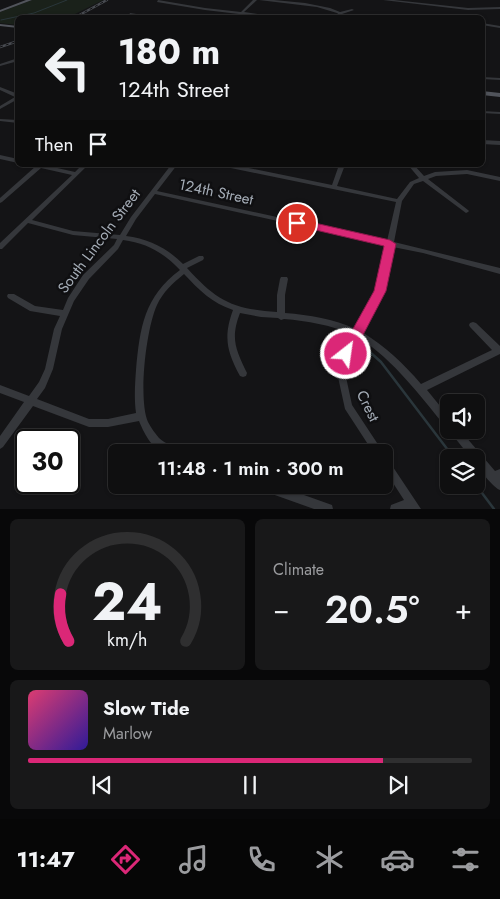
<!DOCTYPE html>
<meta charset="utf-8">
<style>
:root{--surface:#0f0f10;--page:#181819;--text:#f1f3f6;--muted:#9b9c9f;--line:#2f2f30;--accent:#db2777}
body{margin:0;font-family:Jost,sans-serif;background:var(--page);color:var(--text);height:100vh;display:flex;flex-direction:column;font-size:19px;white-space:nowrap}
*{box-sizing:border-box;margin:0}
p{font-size:16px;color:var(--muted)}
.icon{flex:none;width:28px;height:28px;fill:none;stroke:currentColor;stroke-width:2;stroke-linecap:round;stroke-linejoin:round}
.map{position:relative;height:509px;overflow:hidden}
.drawer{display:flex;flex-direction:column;gap:10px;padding:10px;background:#080809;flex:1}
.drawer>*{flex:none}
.top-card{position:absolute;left:15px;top:15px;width:470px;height:152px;border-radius:8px;box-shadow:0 1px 4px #0004,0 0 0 1px var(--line);background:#0f0f10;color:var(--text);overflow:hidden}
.buttons{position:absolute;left:440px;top:394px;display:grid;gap:10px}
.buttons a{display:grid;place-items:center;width:45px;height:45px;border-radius:8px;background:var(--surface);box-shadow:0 1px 4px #0004,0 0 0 1px var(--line);font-size:25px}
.speed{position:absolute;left:15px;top:429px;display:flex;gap:10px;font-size:25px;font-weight:700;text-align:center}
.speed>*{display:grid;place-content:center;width:65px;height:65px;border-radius:50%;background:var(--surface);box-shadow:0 1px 4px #0004,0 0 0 1px var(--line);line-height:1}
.speed .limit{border:2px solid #111;border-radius:8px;background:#fff;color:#111}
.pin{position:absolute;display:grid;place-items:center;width:42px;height:42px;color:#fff;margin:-21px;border:2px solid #fff;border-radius:50%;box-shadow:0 1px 5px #0007}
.me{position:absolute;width:55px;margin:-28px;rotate:30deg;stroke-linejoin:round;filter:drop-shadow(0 0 4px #0008)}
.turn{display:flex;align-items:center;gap:18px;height:105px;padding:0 20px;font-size:22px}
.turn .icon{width:65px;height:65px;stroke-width:2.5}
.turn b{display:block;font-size:35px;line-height:42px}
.then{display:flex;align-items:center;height:48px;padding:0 20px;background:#0003;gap:10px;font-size:19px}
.big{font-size:38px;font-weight:600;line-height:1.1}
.drawer .card{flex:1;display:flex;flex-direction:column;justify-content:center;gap:8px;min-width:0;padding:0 18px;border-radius:8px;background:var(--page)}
.drawer .dial{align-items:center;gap:0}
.dial svg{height:130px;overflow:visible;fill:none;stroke:var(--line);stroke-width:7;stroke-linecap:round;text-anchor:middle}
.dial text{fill:var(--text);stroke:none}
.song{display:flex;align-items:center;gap:15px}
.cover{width:60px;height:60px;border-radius:8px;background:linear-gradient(135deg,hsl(340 70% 55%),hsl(250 70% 35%))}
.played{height:5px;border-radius:2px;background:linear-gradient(90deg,var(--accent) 80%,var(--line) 80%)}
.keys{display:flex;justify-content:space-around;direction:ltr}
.heat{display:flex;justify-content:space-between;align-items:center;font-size:28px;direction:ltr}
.drawer .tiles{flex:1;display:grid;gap:10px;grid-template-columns:1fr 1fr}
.card:last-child{grid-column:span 2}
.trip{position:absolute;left:108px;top:444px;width:285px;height:50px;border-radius:8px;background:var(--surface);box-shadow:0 1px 4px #0004,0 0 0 1px var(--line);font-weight:600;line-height:50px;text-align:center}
.menu{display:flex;height:80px;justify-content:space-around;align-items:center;background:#060606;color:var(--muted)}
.menu .icon{width:35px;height:35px}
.menu .selected{color:var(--accent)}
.menu b{font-size:22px;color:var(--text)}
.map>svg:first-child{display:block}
</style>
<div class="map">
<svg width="500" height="509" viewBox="0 0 500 509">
<rect width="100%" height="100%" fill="#141416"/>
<path fill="#1a211a" d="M32 0H103L69 17 18 18 17 25 0 23V12Z"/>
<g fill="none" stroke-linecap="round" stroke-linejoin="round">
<path stroke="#2a363b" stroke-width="1" d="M1 20 34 13 67 0"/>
<path stroke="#2a363b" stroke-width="2" d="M369 352 372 355"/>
<path stroke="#2a363b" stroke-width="2.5" d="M371 353 381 362 454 458
M476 485 494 509"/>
<path fill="#35373b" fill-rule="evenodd" d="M158 0 205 8 241 12 253 0H257L244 12 286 18H271L243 14 239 18H236L239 14 205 10 157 2Z
M259 0H274L305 3 330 8 340 12 352 9 354 10 342 14 347 18H343L337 13 317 7Z
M383 0H394L468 8 500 7V9L468 10Z
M130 13 155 17 156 18H145L129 15Z
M407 15 424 17 425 18H392Z
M482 23 500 26V28L482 25Z
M18 58V61L0 66V64Z
M482 77 500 78V80L482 79Z
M0 87 18 94V99L0 109V106L15 97 0 90Z
M482 111 500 112V114L482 113Z
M0 119 18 120V123L0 121Z
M482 140 500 141V145L482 144Z
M0 155 18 159V163L0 159Z
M34 165H44L75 172 82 165H88L32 220 73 231 120 235 131 217 171 165H177L157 191 387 241 396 202 226 167 223 165H234L332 185 339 165H345L337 186 397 199 410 182 419 178 408 165H414L424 176 435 172 467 170 500 177V181L467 174 436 176 428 179 468 210 469 211 468 212 466 213 423 181 414 184 402 201 394 242 500 268V274L423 253 393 247 384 291 362 332C386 347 403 363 421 384L492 350 470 327 469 325 470 323 473 322 476 323 500 346V354L427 390 449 417V428L446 427C419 395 395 361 359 338L350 354 346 377 352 405 383 452H373L345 409 338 377 342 354 352 334C330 325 308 321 284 319L281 320 278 318 261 317 240 313C230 339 236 350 247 373L246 376 243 377 240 376C227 352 223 337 233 310 212 303 199 290 184 274 173 283 163 292 157 305 146 329 138 399 148 422 151 428 155 433 159 438 164 443 174 446 176 452 172 452 167 453 163 452 152 449 143 431 139 421L108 427H89L33 406 3 447 0 449V436L24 402 0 393V385L29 396 39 382 45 369 54 329 60 316 30 311 8 298 7 296 8 294H14L35 306 63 310 68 298 83 275 114 245 117 239 73 235 28 223 2 249H0V243L72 175 41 168 2 202 0 203V198L36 166ZM155 194 386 245 376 291 356 329C333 319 310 315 285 313V295L288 279 287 277H281L280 279 277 295V312C232 309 217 301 187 268L203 260 204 258 203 256H199L183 264C167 248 149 239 126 236L136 219ZM123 240C147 243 164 253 180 270 144 297 140 327 136 370 135 384 134 398 136 413L108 419H89L37 399 45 388 53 369 62 329 74 301 89 279 118 249Z
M449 430H460L495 471 500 469V490C494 488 481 472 477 466 476 463 476 461 476 458H471L451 433Z
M384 456 387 458 421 509H390L391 505 404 500 384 469Z
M257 485H276L332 505 333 509H314L258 489Z"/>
<path fill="#51545b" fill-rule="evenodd" d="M26 0H32L0 12V10Z
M0 24 18 26V28L0 26Z
M482 91 500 93V97L482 95Z"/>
<defs>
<path id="rail" d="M74 18 107 0
M0 47 18 41"/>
</defs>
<use href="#rail" stroke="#484b51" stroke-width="2.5"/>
<use href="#rail" stroke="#0f0f11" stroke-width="1" stroke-dasharray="3" stroke-linecap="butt"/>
</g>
<path fill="#db2777" stroke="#8e194d" d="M297 219 390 240 396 244 386 291 351 358 346 360 341 358 339 354 374 291 384 246 294 225 292 223Z"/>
<g text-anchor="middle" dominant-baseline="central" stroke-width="5" stroke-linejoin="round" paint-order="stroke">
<g font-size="15" fill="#a5adb7" stroke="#0f0f11">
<text transform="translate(216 192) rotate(12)">124th Street</text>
<text transform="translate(99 241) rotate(-53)">South Lincoln Street</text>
<text transform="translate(368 406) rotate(64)">Crest</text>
</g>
</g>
</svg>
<div class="buttons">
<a><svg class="icon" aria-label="sound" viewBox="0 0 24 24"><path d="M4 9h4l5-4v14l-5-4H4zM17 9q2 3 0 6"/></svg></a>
<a><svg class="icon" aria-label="layers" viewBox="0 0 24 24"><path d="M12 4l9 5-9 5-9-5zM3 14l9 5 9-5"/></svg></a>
</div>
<div class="speed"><div class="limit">30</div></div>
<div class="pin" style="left:297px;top:223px;background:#d93025"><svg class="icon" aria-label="arrive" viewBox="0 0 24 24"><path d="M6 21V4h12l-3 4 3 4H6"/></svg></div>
<svg class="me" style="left:346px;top:354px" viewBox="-20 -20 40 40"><circle r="17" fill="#db2777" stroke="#fff" stroke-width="3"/><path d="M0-11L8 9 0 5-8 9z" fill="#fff"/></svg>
<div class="trip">11:48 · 1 min · 300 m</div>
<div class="top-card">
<div class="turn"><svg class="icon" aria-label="left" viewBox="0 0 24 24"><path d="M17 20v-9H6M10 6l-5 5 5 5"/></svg><div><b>180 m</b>124th Street</div></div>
<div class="then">Then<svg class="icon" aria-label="arrive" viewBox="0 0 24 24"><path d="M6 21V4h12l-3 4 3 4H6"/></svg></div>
</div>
</div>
<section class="drawer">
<div class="tiles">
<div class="card dial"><svg viewBox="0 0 100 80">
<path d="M14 69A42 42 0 1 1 86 69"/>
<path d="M14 69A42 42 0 0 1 9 40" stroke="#db2777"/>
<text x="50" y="56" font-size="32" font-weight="700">24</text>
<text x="50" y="72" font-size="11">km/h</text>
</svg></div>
<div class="card"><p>Climate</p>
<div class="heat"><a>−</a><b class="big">20.5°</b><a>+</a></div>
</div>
<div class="card">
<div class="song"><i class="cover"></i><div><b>Slow Tide</b><p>Marlow</p></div></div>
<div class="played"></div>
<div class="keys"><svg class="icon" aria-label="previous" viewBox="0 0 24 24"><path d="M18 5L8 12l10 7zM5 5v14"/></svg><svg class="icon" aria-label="pause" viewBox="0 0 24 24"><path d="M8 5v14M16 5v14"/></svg><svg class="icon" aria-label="next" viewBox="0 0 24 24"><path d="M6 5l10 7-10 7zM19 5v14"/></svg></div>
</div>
</div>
</section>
<nav class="menu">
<b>11:47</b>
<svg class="icon selected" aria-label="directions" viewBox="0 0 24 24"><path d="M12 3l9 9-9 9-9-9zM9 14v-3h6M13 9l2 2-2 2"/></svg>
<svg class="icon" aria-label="music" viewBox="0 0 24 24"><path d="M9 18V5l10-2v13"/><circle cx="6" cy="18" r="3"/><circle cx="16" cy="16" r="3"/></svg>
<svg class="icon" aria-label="phone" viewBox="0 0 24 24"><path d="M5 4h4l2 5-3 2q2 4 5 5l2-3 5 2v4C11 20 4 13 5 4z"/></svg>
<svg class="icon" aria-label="climate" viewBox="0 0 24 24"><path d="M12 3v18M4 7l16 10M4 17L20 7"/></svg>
<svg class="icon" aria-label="car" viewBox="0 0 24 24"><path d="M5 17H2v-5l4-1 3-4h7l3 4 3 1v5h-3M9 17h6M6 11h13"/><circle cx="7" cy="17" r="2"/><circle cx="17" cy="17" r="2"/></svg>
<svg class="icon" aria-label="filters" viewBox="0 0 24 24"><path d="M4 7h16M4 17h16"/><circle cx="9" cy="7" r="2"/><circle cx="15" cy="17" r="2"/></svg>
</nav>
